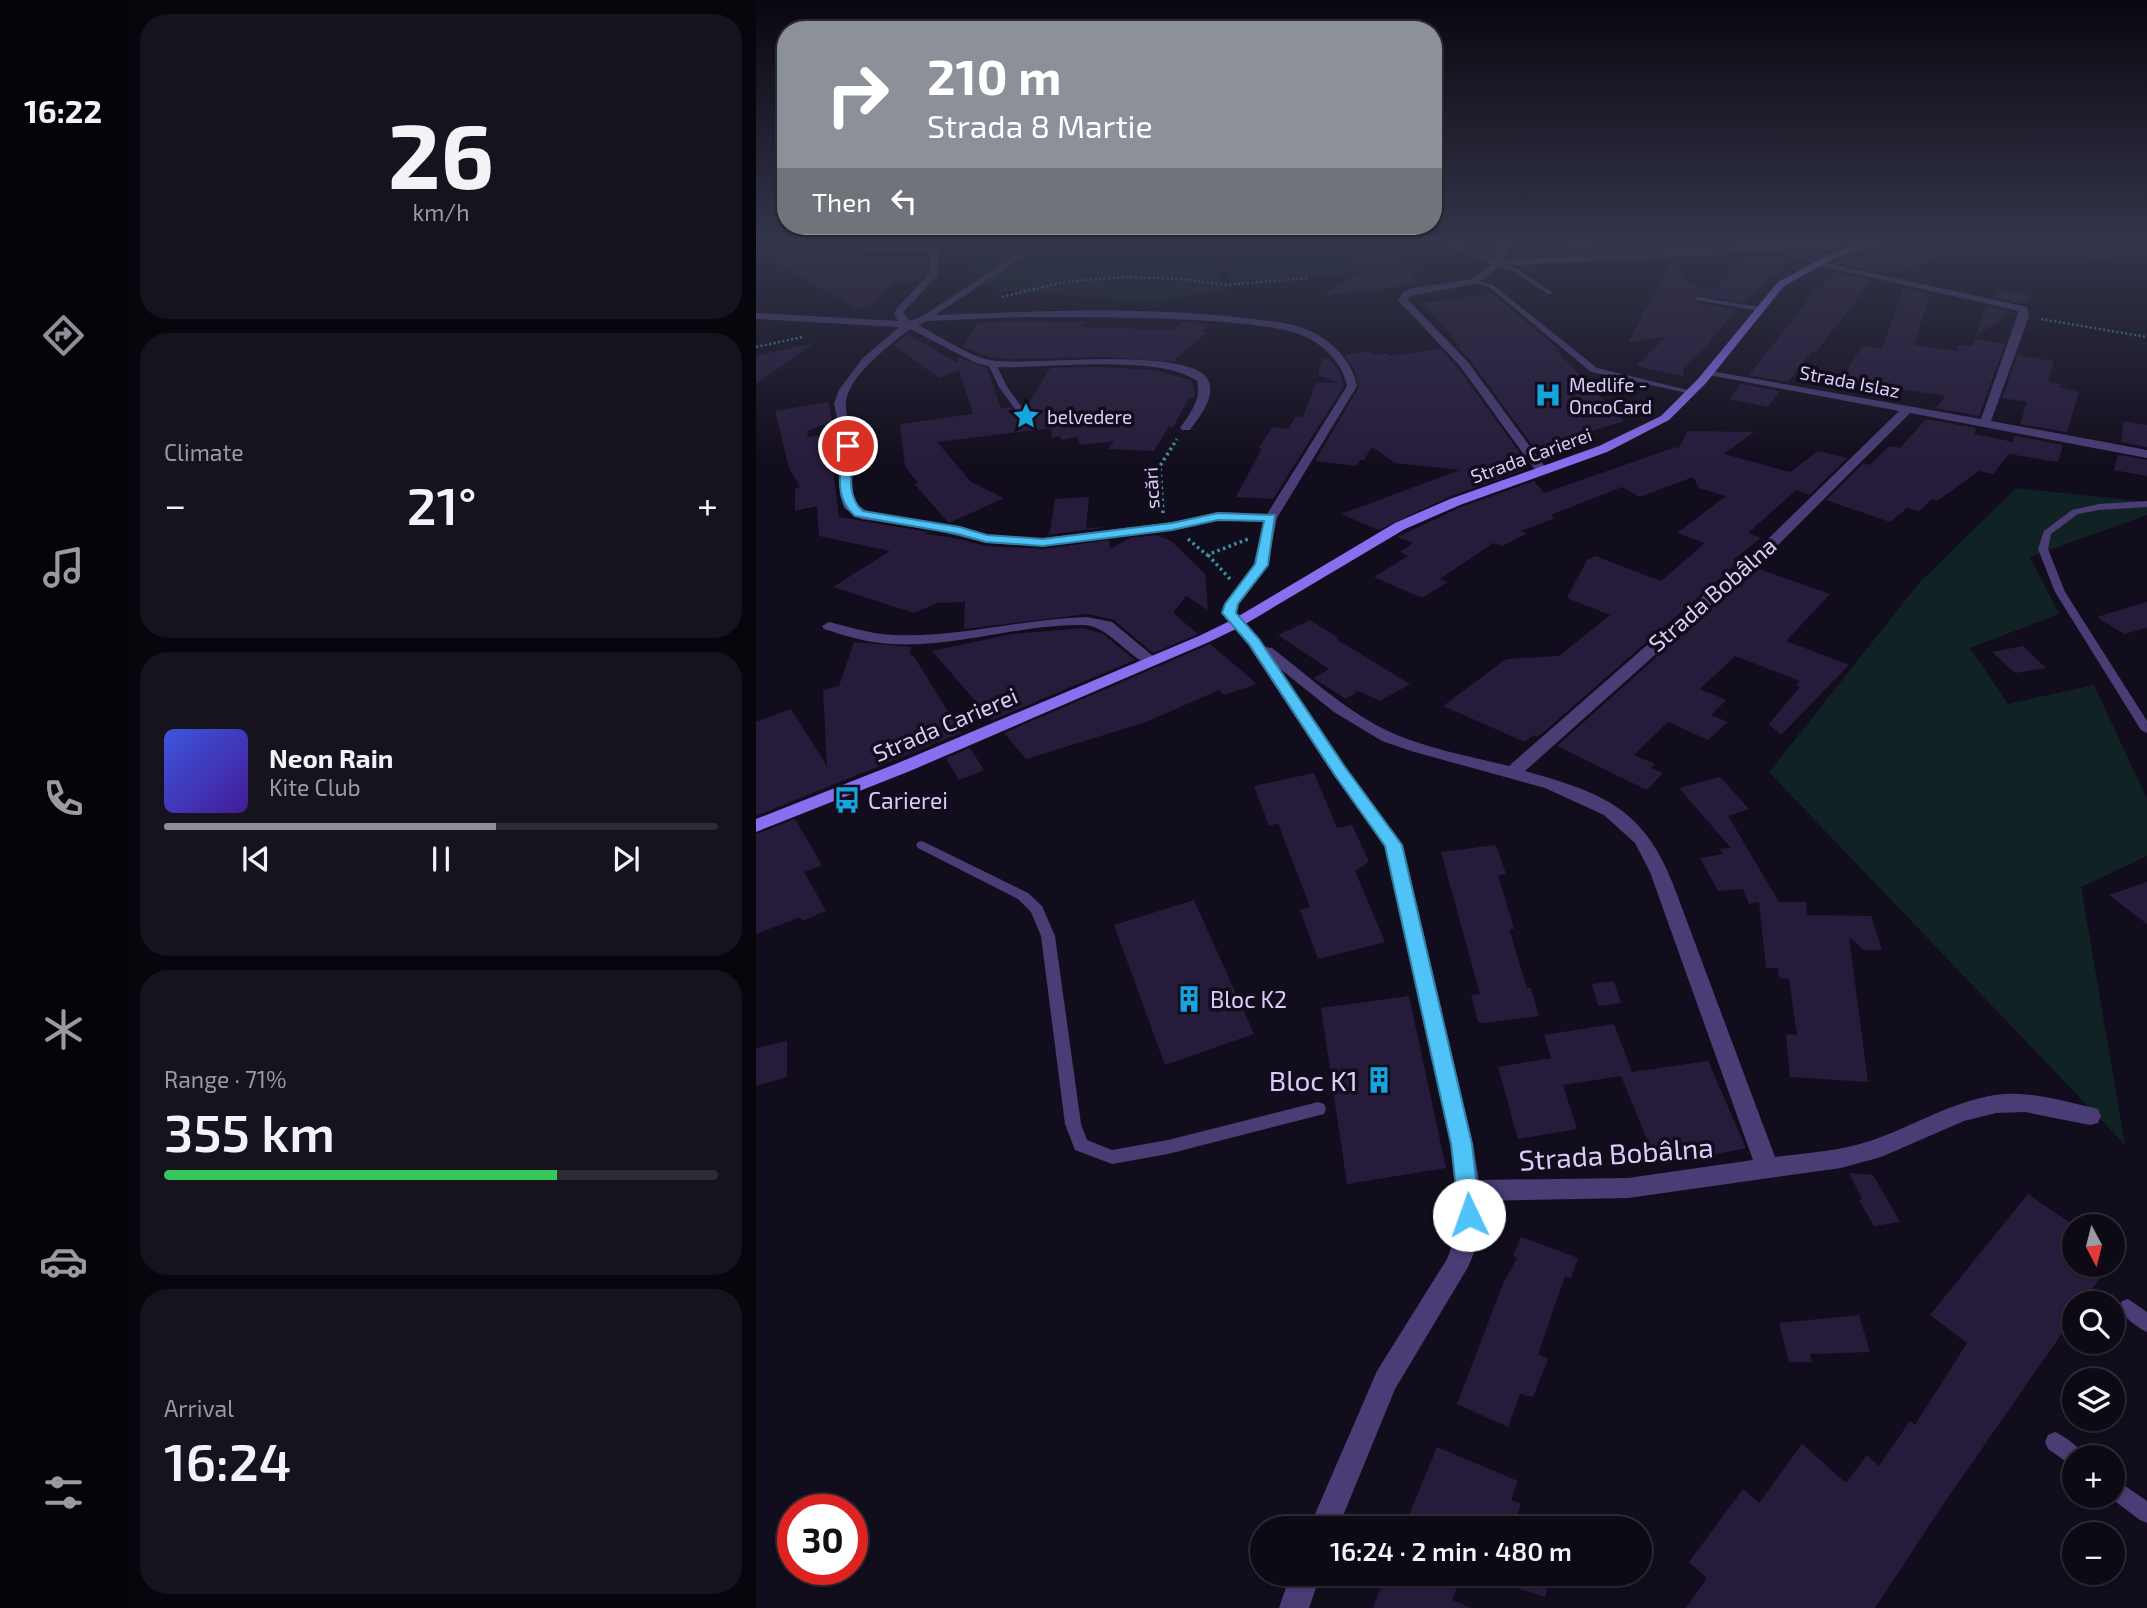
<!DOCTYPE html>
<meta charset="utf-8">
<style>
:root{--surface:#0e0a15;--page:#17131e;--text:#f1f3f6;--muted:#9b9aa0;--line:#2e2b34;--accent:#8c9099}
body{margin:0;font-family:"Exo 2",sans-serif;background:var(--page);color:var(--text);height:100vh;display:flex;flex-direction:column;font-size:26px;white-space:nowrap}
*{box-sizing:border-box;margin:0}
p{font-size:23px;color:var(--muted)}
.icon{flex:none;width:38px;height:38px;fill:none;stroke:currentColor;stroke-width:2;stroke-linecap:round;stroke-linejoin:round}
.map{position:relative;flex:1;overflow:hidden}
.drawer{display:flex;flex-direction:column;gap:14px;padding:14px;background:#08060c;width:630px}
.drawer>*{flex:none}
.banner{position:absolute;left:21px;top:21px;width:665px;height:214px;border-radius:28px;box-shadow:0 2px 5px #0004,0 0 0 2px var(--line);background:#8c9099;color:#fff;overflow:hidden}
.needle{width:46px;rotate:173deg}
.controls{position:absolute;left:1306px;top:1214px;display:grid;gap:14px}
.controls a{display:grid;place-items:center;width:63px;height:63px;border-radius:50%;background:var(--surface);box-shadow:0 2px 5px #0004,0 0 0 2px var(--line);font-size:35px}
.speed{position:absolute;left:21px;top:1494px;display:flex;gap:14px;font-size:35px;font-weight:700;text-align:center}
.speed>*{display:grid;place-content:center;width:91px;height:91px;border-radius:50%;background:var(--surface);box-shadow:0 2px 5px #0004,0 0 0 2px var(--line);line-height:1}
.speed .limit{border:10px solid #d22;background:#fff;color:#111}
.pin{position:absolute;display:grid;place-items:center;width:60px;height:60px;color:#fff;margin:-30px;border:4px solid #fff;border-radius:50%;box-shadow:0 2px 7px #0007}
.me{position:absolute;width:77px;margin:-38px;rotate:357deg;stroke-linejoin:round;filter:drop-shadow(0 0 5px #0008)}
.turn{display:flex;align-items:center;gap:24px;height:147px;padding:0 35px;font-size:32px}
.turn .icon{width:91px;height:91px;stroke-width:2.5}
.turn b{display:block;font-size:49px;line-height:60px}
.then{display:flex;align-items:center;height:66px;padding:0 35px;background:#0003;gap:14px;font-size:26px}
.big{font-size:52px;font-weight:600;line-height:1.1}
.drawer .widget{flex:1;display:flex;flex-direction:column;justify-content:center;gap:10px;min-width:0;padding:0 24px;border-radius:28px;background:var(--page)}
.drawer .dial{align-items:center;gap:0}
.dial b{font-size:91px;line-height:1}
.song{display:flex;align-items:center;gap:21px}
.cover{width:84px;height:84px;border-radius:10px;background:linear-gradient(135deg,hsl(230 70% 55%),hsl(260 70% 35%))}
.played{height:7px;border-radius:4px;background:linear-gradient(90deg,var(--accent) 60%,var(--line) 60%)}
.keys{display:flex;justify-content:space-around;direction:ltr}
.heat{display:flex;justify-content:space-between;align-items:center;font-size:38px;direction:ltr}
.charge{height:10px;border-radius:5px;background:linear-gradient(90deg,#34c759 71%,var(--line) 0)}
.trip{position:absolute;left:494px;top:1516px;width:402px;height:70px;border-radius:35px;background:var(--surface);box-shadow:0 2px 5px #0004,0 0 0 2px var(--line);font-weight:600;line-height:70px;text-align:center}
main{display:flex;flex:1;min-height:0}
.dock{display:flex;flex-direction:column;width:126px;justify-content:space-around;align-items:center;background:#060408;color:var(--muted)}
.dock .icon{width:49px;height:49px}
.dock .current{color:var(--accent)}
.dock b{font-size:32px;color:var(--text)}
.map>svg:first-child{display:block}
</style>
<main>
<nav class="dock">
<b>16:22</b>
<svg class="icon current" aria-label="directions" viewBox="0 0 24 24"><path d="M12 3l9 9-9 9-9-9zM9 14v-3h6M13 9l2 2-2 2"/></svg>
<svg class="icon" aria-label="music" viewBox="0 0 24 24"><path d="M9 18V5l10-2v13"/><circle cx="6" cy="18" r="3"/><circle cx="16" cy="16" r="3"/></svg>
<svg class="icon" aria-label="phone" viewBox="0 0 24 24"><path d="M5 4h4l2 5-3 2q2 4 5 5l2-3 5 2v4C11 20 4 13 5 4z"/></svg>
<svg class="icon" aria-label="climate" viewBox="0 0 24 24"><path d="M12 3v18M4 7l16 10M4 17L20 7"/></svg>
<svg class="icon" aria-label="car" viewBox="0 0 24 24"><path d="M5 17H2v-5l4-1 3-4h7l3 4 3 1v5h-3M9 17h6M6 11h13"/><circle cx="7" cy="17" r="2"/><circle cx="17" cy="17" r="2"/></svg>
<svg class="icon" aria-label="filters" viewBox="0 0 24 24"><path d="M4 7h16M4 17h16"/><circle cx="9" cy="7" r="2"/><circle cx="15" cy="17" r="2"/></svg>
</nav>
<section class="drawer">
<div class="widget dial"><b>26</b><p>km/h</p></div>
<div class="widget"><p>Climate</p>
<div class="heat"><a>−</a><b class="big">21°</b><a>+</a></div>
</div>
<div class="widget">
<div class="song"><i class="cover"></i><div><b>Neon Rain</b><p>Kite Club</p></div></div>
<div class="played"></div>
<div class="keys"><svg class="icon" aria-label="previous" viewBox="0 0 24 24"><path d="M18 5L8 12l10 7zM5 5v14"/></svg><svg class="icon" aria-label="pause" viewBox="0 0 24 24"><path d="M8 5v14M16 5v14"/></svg><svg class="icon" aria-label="next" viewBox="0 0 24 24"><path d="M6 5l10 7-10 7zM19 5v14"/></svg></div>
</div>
<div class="widget"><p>Range · 71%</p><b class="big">355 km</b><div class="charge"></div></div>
<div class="widget"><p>Arrival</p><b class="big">16:24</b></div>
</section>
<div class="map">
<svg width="1391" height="1608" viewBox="0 0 1391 1608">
<rect width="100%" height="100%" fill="#120d1c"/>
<path fill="#112225" d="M232 241H449L470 290 396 303 243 290 212 267Z
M457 241H649L669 265 477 284Z
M1260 488 1391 502V515L1274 557 1303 614 1214 648 1252 704 1338 685 1391 799V856L1325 887 1369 1145 1013 772 1164 582Z"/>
<path fill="#271b3b" d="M39 241H180L97 248 98 252 124 257 173 254 170 270 162 281 138 282 113 308H99L0 251Z
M1285 241H1376L1377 257 1323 262Z
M1192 243 1195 254 1132 274 1077 262 1113 250V253Z
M1063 252 1071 253 1056 258 1053 262 1032 257 988 302 939 296 940 303 981 310 952 342H956L927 368 928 376 880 366 911 336 872 342 916 261 934 285 960 289 991 255Z
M639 257 663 284 566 296 607 271 599 262Z
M1081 273 1116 280 1060 352 1056 351 1032 382 993 375 1053 299 1049 300Z
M1147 288 1174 294 1158 345 1201 351 1202 345 1216 346 1219 339 1249 344 1223 416 1179 408 1190 396 1112 384 1109 390 1082 385 1106 346 1126 349Z
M1246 290 1278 297 1268 304 1236 297Z
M737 294 804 350 798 348 868 421 779 449 714 360 701 347H705L667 303Z
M1230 306 1256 312 1219 337Z
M252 321 327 322 324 327 419 330 425 322 454 324 446 331 451 332 419 359 421 362 352 357 252 359 234 357 207 347 220 324Z
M152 334 201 363 202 357 231 368 245 409 254 407 264 419 272 417 273 412 268 405 272 404 294 368 343 367 399 370 436 381 439 393 438 398H433L417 427 413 426 398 451 352 449 358 441 324 445 322 437 305 440 304 436 296 438 295 428 181 442 215 482 248 498 193 523 158 484 162 483 149 467 144 424 217 414 203 370 183 378 138 345Z
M58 343 0 384V356Z
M685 349 702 368 764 453 756 456 768 470 693 497 623 530 585 514 704 470 639 463 616 447 608 460H604L600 466 559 461 603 387 598 369 589 355 614 351 618 355 629 353 633 356Z
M1262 355 1298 361 1292 381 1305 384 1303 387 1323 392 1311 432 1264 424 1271 402 1246 398Z
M573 358 584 372 588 386 517 499 480 497 506 448H503L516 427 532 429 540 416 547 417 560 383H583L562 375 566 359Z
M985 384 1024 391 1012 407 973 399Z
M72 402 76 421 51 431 52 437 79 433 78 479 83 517 174 532 169 534 194 537 230 546 287 549 353 540 354 549 374 538 401 535 415 541 449 574 452 610 430 596 417 613 442 634 397 653 358 620 332 614 208 629 209 602 181 603 158 613 77 587 134 551 63 536 61 506 39 511V489L44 487 33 468 19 411Z
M1170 419 1220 428 1218 434 1257 442 1259 436 1307 445 1302 462 1253 454 1237 474 1223 471 1181 501 1176 499 1163 511 1151 508 1134 522 1070 500 1107 463 1114 465 1133 446 1144 448Z
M1368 421 1391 425V447L1365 442Z
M932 431 998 432 968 454 1034 472 1062 451 1091 458 1054 495 1040 490 992 533 1005 538 977 560 982 562 782 737 777 735 769 742 687 706 750 659 803 656 854 615 811 598 831 560 839 556 905 581 949 543 921 533 970 496 943 488 937 477 884 497 866 487 795 515 799 518 765 531 770 534 746 546 737 543 684 579 692 582 666 598 618 577 652 556 644 552 657 543 641 537 705 507 778 481 788 493 920 447 923 448Z
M1362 455 1391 460V476L1358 470Z
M333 497 330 528 353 527 291 535 294 532 299 499Z
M1000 568 1074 594 1030 641 1093 665 1025 735 1013 724 1044 687 1040 685 1044 681 979 656 944 689 970 700 955 715 972 722 952 740 912 722 878 755 899 764 895 768 907 773 891 790 801 746Z
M1391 602V628L1368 634 1341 617Z
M554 620 583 638 580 639 654 684 624 701 602 691 590 699 557 678 573 669 522 635Z
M328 628 347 634 379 660 236 720 176 651 256 634Z
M98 642 155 647 154 655H157L205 733 0 816V722L35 709 71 766 67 690 83 686Z
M454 644 501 684 468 695 463 690 390 722 270 759 248 733Z
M1267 646 1290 668 1259 673 1236 652Z
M214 748 228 770 203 780 190 758Z
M558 773 581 828 596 825 613 862 599 871 629 942 562 959 544 910 554 907 522 823 513 826 498 786Z
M964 777 993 809 972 816 1023 902H1050L1051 915 1115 916 1126 950H1108L1093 937 1112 1082 1034 1077 1030 1034 1041 1035 1033 979 1023 978 1022 968H1010L1003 902 993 904 987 889 962 891 944 858 967 854 964 849 975 848 923 788Z
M39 819 66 865 48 872 70 911 46 921 44 917 0 934V834Z
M740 845 750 874 742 875 758 929H753L771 988H775L783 1016 728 1023 722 1022 715 995 724 994 685 852Z
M1391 882V924L1353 895Z
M438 900 498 1034 409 1065 358 925Z
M858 981 865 1003 842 1006 836 984Z
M653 996 690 1168 591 1184 565 1008Z
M858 1024 876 1072 952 1061 990 1148 956 1155 899 1159 865 1076 807 1085 821 1129 762 1139 742 1067 795 1058 788 1035Z
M31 1041V1077L0 1086V1048Z
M1093 1173 1117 1175 1144 1222 1118 1226 1103 1200 1106 1199Z
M1272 1194 1320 1227H1318V1265H1353L1326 1304H1318V1316L1184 1509 1119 1608H930L951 1578 933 1562 987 1489 1003 1503 1046 1444 1090 1483 1111 1455 1123 1466 1154 1421 1159 1425 1211 1343 1174 1315Z
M765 1237 822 1258 815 1278 809 1276 782 1354 792 1359 777 1397 764 1394 752 1427 701 1404 747 1284 761 1258 757 1256Z
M1103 1315 1114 1352 1054 1354 1056 1362H1033L1023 1323Z
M681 1447 762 1481 755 1500 765 1504 756 1528H667L651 1520Z
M630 1573 661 1585 665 1573H668L701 1588 696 1600 715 1608H617Z
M730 1573H796L789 1597 729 1578Z"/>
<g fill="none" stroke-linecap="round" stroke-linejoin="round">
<path stroke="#3895a3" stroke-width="2.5" stroke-dasharray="2 2.5" stroke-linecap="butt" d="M246 297 307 282 369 277 427 279 472 285 551 278
M1285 319 1391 337
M0 347 47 337"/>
<path stroke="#3895a3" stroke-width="3.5" stroke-dasharray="2.5 3.5" stroke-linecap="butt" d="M407 513 404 466 421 439
M432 539 451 555 492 539
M452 555 474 579"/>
<path fill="#4a3d76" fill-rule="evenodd" d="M741 261 761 269 797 293 792 294 757 271 739 264Z
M718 280 737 285 841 368 940 392 936 394 835 372 733 287 718 282Z
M942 297 1004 307 1007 309 1004 311 940 300V298Z
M233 362 240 364 251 387 271 414 270 416H264L243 387 232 364Z
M1391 501V507L1343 510 1322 514 1295 534 1292 549 1309 592 1391 721V733L1385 730 1299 592 1282 549 1288 531 1316 510 1343 504Z
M166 841 272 893 286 906 299 936 325 1124 331 1140 356 1150 412 1140 562 1102 568 1104 570 1109 568 1114 412 1154 356 1164 319 1150 309 1124 285 936 275 912 262 899 162 848 160 845 162 842Z
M1372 1299 1391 1312V1332C1380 1327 1368 1317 1363 1307L1366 1301Z
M1299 1432C1310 1437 1324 1447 1329 1458H1318V1467L1292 1449 1289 1442 1292 1435Z
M1356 1477 1391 1501V1523L1384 1520 1352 1496H1356Z"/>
<path fill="#4a3d76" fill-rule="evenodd" d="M183 241H192L184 252 181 276 149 310 148 314 154 321 167 316 281 241H291L179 315C281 311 386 306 488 318 511 321 539 322 560 334 580 345 597 364 601 386L521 518 512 565 483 604 480 613 509 647 516 648C550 674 582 704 620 725 661 747 709 755 753 766L1011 540 1143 411 953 375 948 372 949 370 1225 419 1263 311 1060 265 1056 262 1057 260 1271 307 1273 316 1235 421 1391 450V458L1154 413 1021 546 769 771C844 792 887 807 917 884L1019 1157C1051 1153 1084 1151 1114 1141 1156 1127 1194 1102 1239 1095 1271 1090 1303 1100 1334 1107L1342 1109 1345 1116 1342 1123 1334 1125 1269 1112 1240 1113 1208 1121 1125 1157 1085 1168 872 1198 725 1201 721 1246 712 1267 639 1389 582 1528H553L621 1371 691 1259C707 1222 700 1182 695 1144L629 846 577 774 492 645 466 613 469 604 498 565 508 522 462 520 417 530 287 546 230 543 178 530 105 519 88 508 84 495 86 445 78 403 83 390 106 359 143 327 0 319V313L142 321 138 314 140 309 172 275 176 251 124 254 99 249C104 246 167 246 180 245ZM271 317C344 318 417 316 490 324 510 327 534 328 552 338 571 348 587 365 591 386L511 514 462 512 417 522 287 538 230 535 178 522 114 513 99 503C94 486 98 467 98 449 98 433 88 416 90 401 94 374 134 345 154 329L220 363 236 367C287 369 402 353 441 381 446 398 434 414 424 428L426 430H434C443 417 459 399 453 382 439 344 271 367 234 360 212 356 182 335 162 325L171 321ZM523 668 578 712 626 741 655 751 789 788 848 815 879 843 894 872 997 1160 872 1178 723 1180 717 1144 647 845 589 766Z
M683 241H695L739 259 748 241H756L747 260 1063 243 1095 250 1091 253 1063 249 743 266 723 283 654 296 652 300 712 362 792 471 786 475 782 474 704 366 642 300 647 292 656 288 717 279 735 264Z
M785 241H822L851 252 847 255 821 247Z
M331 617 356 622 403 661 400 664C380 669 356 626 328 625 263 624 200 648 136 644 112 643 90 636 68 629L66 626 73 622C94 627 114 634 137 635 201 638 266 619 331 617Z
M535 1573H565L553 1608H523Z"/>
<path fill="#896ef0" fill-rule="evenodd" d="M1116 241H1133L1078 258 1028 286 950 383 913 420 851 452 704 505 649 529 486 626 453 642 154 771 0 832V819L142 763 443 636 476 620 639 523 694 499 843 446 905 416 942 379 1022 282 1072 255Z"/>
</g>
<linearGradient id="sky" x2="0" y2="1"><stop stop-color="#0a070f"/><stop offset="0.52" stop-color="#33354b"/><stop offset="1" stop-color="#33354b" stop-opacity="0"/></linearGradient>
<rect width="1391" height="466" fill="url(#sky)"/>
<path fill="#4fc3f7" stroke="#337fa1" stroke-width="2" d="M92 442 97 446C96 468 89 496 107 511L204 527 231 535 287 539 416 523 462 513 519 515 512 565 482 604 480 613 503 639 589 767 646 845 716 1144 724 1215 721 1222 713 1225 706 1222 703 1215 695 1144 629 846 578 774 493 644 466 613 469 604 499 564 508 521 462 520 416 530 287 546 230 542 202 534 99 516C77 497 85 473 86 446Z"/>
<defs>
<symbol id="hospital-bare" viewBox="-9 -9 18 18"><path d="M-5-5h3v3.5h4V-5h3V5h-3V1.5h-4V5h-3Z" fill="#16a4dd" stroke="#120d1c" stroke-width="2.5" paint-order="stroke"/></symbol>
<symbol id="sight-bare" viewBox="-9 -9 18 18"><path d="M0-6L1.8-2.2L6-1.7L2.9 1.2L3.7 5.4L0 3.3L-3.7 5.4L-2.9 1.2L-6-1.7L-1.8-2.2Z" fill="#16a4dd" stroke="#120d1c" stroke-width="2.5" paint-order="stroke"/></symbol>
<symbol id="bus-bare" viewBox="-9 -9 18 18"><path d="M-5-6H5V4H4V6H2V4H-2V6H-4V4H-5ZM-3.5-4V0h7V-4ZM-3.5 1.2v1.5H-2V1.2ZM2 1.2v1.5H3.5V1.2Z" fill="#16a4dd" stroke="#120d1c" stroke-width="2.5" paint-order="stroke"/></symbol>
<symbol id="building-bare" viewBox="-9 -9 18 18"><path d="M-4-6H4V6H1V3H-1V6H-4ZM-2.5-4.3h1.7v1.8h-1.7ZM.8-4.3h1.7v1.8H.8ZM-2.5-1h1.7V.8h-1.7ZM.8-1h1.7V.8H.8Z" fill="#16a4dd" stroke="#120d1c" stroke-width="2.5" paint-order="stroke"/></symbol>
</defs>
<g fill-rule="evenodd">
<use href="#hospital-bare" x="773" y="376" width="38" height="38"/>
<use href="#sight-bare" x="251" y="397" width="38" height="38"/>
<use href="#bus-bare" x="72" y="781" width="38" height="38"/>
<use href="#building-bare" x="414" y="980" width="38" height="38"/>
<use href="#building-bare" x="604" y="1061" width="38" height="38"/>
</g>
<g text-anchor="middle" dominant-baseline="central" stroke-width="7" stroke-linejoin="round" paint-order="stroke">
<g font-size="19" fill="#dacdfa" stroke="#120d1c">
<text transform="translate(1094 381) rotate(11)">Strada Islaz</text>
<text transform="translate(775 455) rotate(-20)">Strada Carierei</text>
<text transform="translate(395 488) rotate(-93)">scări</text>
</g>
<g font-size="19" fill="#dacdfa" stroke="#120d1c" text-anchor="start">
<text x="813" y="384">Medlife -<tspan x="813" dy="22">OncoCard</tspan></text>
<text x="291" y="416">belvedere</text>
</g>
<g font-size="23" fill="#dacdfa" stroke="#120d1c">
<text transform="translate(956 594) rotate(-41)">Strada Bobâlna</text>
<text transform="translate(189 724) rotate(-23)">Strada Carierei</text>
</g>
<g font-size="23" fill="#dacdfa" stroke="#120d1c" text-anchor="start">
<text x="112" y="800">Carierei</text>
<text x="454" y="999">Bloc K2</text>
</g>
<g font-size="28" fill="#dacdfa" stroke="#120d1c" text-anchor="end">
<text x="602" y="1080">Bloc K1</text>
</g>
<g font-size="28" fill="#dacdfa" stroke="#120d1c">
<text transform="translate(860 1153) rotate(-4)">Strada Bobâlna</text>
</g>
</g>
</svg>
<div class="controls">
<a><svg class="needle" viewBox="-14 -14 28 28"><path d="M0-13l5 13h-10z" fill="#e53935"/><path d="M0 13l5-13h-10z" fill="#9b9aa0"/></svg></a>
<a><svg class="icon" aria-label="search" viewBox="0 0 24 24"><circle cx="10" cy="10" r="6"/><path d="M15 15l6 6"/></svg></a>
<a><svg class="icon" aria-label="layers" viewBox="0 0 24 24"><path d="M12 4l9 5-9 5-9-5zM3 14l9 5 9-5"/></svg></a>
<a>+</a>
<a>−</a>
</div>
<div class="speed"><div class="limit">30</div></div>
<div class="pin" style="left:92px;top:446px;background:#d93025"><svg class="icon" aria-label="arrive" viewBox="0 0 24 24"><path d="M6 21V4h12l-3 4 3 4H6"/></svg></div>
<svg class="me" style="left:713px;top:1215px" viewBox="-20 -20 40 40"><circle r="19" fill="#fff"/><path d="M0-13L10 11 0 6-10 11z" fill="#4fc3f7"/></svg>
<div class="trip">16:24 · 2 min · 480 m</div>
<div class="banner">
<div class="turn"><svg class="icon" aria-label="right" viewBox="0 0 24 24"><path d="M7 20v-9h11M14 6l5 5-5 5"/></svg><div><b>210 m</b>Strada 8 Martie</div></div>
<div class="then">Then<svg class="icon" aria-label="left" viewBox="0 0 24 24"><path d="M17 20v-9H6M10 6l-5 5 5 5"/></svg></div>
</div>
</div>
</main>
